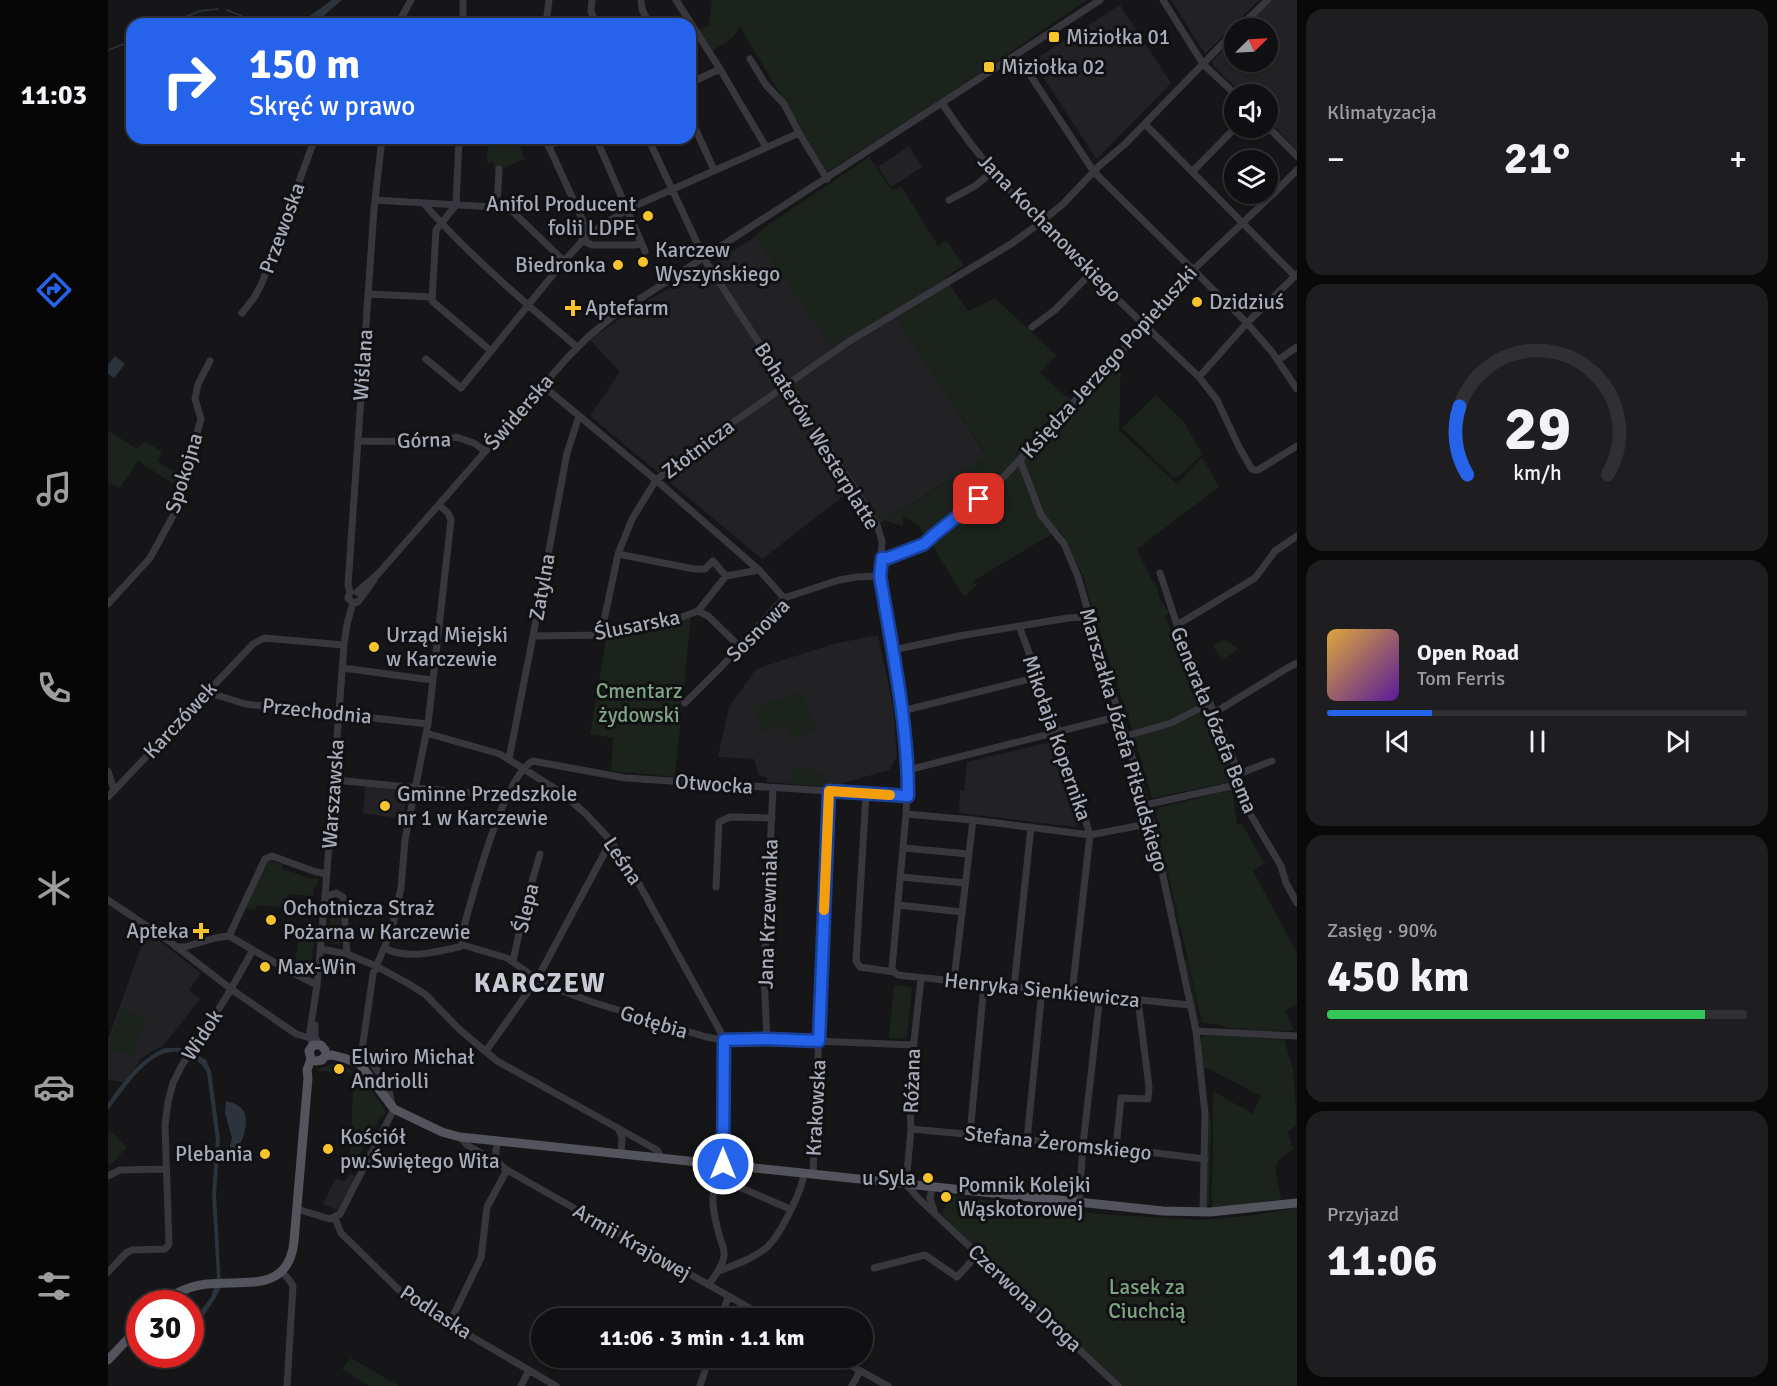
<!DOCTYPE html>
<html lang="pl">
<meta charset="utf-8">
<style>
:root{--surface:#101012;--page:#1e1e20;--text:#f1f3f6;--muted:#9c9d9f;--line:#303032;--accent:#2563eb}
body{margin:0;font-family:Signika,sans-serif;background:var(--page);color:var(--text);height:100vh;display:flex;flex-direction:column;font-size:22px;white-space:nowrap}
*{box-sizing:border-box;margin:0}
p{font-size:20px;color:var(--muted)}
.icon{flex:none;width:33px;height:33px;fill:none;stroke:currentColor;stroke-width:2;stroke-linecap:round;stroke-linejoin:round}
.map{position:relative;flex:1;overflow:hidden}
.side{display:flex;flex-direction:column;gap:9px;padding:9px;background:#09090a;width:480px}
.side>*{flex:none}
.top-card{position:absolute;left:18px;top:18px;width:570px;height:126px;border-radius:18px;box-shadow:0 2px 4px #0004,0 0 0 2px var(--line);background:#2563eb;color:#fff;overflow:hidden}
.needle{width:39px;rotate:66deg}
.controls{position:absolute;left:1116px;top:18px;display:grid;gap:12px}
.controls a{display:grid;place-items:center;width:54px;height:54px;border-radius:50%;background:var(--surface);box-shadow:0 2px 4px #0004,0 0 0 2px var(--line);font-size:30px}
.speed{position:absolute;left:18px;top:1290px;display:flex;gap:12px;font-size:30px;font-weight:700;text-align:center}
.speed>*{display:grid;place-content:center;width:78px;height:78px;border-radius:50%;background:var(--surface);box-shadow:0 2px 4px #0004,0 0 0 2px var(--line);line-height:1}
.speed .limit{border:9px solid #d22;background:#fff;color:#111}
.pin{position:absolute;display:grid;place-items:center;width:51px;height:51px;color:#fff;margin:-26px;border-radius:12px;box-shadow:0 3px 9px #0006}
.me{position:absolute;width:66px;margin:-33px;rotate:0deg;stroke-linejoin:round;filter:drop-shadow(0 0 4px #0008)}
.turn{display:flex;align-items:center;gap:21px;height:126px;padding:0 24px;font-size:27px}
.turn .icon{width:78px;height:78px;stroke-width:2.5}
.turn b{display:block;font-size:42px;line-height:51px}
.big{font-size:45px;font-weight:700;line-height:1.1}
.side .tile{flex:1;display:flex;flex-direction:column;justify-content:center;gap:9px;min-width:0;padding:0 21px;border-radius:18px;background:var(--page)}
.side .dial{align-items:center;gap:0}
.dial svg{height:156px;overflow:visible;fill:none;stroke:var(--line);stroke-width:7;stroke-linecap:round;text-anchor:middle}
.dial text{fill:var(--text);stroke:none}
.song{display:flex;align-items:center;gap:18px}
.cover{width:72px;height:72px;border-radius:9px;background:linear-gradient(135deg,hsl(40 70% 55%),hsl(270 70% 35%))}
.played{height:6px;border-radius:3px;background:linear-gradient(90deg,var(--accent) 25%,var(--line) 25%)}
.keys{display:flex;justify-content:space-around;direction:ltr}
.heat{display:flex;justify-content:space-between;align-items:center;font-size:33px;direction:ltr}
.charge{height:9px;border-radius:4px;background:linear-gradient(90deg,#34c759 90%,var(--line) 0)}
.trip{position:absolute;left:423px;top:1308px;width:342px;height:60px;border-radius:30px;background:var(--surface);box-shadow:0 2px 4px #0004,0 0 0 2px var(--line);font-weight:700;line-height:60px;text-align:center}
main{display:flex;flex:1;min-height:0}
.menu{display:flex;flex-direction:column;width:108px;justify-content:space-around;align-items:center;background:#060607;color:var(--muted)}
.menu .icon{width:42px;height:42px}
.menu .on{color:var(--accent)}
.menu b{font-size:27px;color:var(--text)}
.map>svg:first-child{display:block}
</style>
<main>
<nav class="menu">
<b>11:03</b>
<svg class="icon on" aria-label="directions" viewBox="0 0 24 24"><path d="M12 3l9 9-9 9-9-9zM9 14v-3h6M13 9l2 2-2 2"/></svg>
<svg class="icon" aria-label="music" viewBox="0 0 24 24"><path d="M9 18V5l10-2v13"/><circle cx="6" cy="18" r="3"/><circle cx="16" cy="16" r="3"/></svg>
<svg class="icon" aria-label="phone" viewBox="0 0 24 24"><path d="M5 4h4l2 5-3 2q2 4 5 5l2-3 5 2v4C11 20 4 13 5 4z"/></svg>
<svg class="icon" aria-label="climate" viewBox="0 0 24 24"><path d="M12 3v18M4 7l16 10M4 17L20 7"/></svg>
<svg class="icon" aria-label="car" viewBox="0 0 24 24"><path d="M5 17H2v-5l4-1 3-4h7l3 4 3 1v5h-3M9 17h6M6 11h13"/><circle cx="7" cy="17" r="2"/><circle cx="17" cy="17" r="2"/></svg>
<svg class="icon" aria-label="filters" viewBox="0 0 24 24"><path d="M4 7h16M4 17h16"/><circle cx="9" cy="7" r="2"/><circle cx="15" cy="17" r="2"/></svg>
</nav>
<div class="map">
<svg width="1189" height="1386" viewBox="0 0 1189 1386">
<rect width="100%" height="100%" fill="#161618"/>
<path fill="#222225" d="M1063 0H1151L1097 54Z
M1165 0H1189V150L1160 120V94H1134L1103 63 1126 37V62H1160V28H1135Z
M1012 5 1063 83 990 158H988L929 68 934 65 929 58Z
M801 146 814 167 783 187 770 167Z
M648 236 727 351 786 314 879 456 769 525 745 489 654 559 482 416 512 372 482 340 528 307 608 262Z
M770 635 785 707 789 757 781 770 722 787 659 782V777L651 776 646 759 610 757 621 707 648 669 725 644Z
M946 741 972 823 967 827 851 813 852 790 856 791 859 762Z
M257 786 299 789 300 791 294 819 255 813Z
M42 934 93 973 81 990 92 999 55 1046 43 1052 33 1059 16 1082 0 1080V1039L33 947Z
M243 1173 251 1179 234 1212 215 1204 227 1179 237 1181Z"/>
<path fill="#1c231d" d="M604 0H979L832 100 719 172 632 27 624 38 604 51 590 30 601 25Z
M380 138H408L417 159 393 169 387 170 386 163 384 161 379 163Z
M761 157 784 190 793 186 830 246 838 240 856 265 837 278 860 311 887 298 948 355 932 373 968 405 1013 359 1011 430 1069 484 1094 457 1111 487 1029 549 1043 579 1047 582 1053 602 1062 612 1057 616 1112 744 1116 743 1123 760 1127 781 1044 798 1023 726 985 611 975 576 951 530 865 581 869 585 856 597 825 546 810 525 795 516V526L775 520 815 497 879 455 786 314 727 351 648 236 653 230Z
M1048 395 1076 422 1094 454 1073 475 1066 478 1014 428Z
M0 430 29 449 37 441 54 452 50 462 75 477 72 488 30 461 12 488 0 482Z
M583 616 567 777 503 771 505 738 482 734 498 639Z
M1116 639 1131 649 1114 660 1105 646Z
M694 691 708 730 684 739 678 724 655 732 646 708Z
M701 767 704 773 712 770 726 787 684 784 686 769Z
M1124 789 1129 824H1134L1156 863 1145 871 1189 953V1004L1177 1011 1186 1030C1169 1032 1140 1030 1123 1028 1114 1026 1106 1023 1096 1023L1094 1022 1055 850 1072 931C1073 944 1077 956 1081 969 1085 986 1088 1004 1091 1021L1095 1027 1090 1023 1087 1008H1085L1083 995 1084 992 1079 968 1076 964 1078 961 1074 945 1072 944 1070 937 1072 935 1067 911 1064 909 1065 901 1059 873 1057 872 1056 866 1057 864 1052 841 1050 839 1048 830 1052 836 1048 813 1051 808Z
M161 861 174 864 175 869 204 879 206 878 210 879 209 887H206L205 896 180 894 179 908 150 905 146 910 138 908 159 863Z
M223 906 232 907 233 942 230 945 220 940Z
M190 941 206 942 202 978 186 969 185 966H187Z
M786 985 804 987 799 1037 796 1039 781 1038Z
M14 1009 38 1017 25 1056 1 1048Z
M1098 1035 1176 1039 1185 1069 1189 1124 1180 1132 1185 1149 1171 1160 1167 1167 1173 1199 1133 1205 1103 1207 1105 1200 1103 1199 1105 1155V1091L1145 1114 1153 1096 1099 1068 1095 1069 1092 1043 1093 1039Z
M227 1063 252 1074 276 1108 278 1112 276 1116H273L241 1173 246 1073 209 1071 210 1069Z
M1097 1096 1103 1124 1101 1204H1098L1100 1137Z
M3 1132 19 1147 3 1165 0 1162V1135Z
M844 1196 990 1214 1096 1220 1140 1216 1189 1208V1386H1010L870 1254 833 1213Z
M243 1358 291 1386H261L234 1369Z"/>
<path fill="#2b343c" d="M224 0H234L206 24H195L199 18Z
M7 356 17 364 6 378 0 374V365Z
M57 1048H77L98 1060 103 1071 112 1139 108 1194 113 1287 107 1299 83 1334V1324L103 1297 109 1277 104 1194 108 1140 99 1073C95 1064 91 1062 83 1057 48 1035 18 1088 0 1110V1103C16 1081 31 1059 57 1048Z
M118 1101C124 1102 131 1105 135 1110 143 1120 133 1153 121 1156L120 1154 124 1138 117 1113Z"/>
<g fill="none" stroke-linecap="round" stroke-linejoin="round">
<path stroke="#2b343c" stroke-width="1.5" d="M119 10 152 24
M60 24 92 11 110 9
M0 50 24 41"/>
<path stroke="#37373d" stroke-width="7" d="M484 0 483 11 488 24
M533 0 534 9 541 24
M568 0 612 69 658 147
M1055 0 1095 64 1127 94
M290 24 303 0
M355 24V0
M438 24 441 0
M1130 28 1160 0
M909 55 986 172 1139 323 1164 352 1189 389
M642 59 658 85 676 104 691 133
M582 83 612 69
M834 103C872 162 918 210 968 259 1009 299 1050 338 1091 377L1109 400 1131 447 1143 468 1146 470H1150L1189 446
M582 117 606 170
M1037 124 1187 276
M1160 127 1189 156
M351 138 348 205 328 230 324 301 383 351
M437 138 481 234
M488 138 537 251
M540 138 598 262 746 488 769 525 774 541 772 576 794 711 800 770 798 814 784 968 786 972
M440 146 458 138
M1085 171 1127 128
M267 200 401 208 456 261
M841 200 867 186 884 172
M316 204C362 256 416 302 469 347
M389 207 391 169
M474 240 484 245H528L533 242
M260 294 324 297
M134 313 146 298 154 283 207 138
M924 327 947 310 983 273
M318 359 353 388 456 261 481 234 520 209 691 133 719 179
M1170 360 1189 347
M1091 377 1139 323 1189 274
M434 385 548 480 651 570 676 598
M250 441 331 442 348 437 366 443 377 451
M912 460 933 515 956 544 970 577 980 611 979 617 1012 716 1045 829 1088 1031 1097 1113 1095 1212
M510 554 586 569H597L605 561 618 576
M774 558H780L816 544 827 534 886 487 1037 326 1085 270 1165 194 1189 170
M1052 573 1069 625 1125 758 1138 807 1173 866 1178 883 1189 903
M249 592 270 574 460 357 480 337 504 317 992 0
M245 603 240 598 242 592 240 585 266 209 274 138
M245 603 250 602 266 580
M0 604 42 558 72 503 78 477 80 465 93 419 87 399 90 384 102 361
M590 611 600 616 631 646
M1069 625 1147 578 1167 551 1189 536
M911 626 951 733 982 835 964 993
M493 635 510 554 524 519 548 480 610 433 740 342 903 244 932 223 956 203 991 166 1017 144 1126 32
M425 636 493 635 574 617 590 611 618 576 651 570
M785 650 851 636 960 618 979 617
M235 668 324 680
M99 692 137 704 320 724
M577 703 614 666 676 598 731 580 749 577 772 576
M794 711 930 677
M1106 713 1181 667 1189 663
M318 733 392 754 454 793 478 814 503 841 531 884 611 1029 616 1040 615 1164C600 1191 604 1210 612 1238 614 1244 617 1251 616 1256 614 1268 607 1276 600 1285
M1018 736 1063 723 1102 703
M401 759 425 636 459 453 471 416
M800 770 1012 716
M0 771 6 790
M1130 774 1164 761
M226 780 386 795 398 800
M758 794 748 961 752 967 786 972 790 975 798 976 1082 1005
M0 797 145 644 156 638 236 645
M1037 805 1132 784
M798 814 865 820 982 835 1044 823
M795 848 861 854
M793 877 857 883
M608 887 611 822 622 817 664 818
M217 897 228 893 235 897 239 954
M0 900 61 941 123 989 188 1034 202 1038
M791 905 854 912
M121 936 157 859 164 856 208 872 219 874
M355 945 353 937C363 902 395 775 425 761L517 778 799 796
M68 947H77L107 938 121 936 185 973 209 985
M276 948C300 960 326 952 351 947L355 945 399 958 429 979 449 989 484 1002 598 1037 616 1040 659 1039 805 1045
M213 949 239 954 268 966 301 984 318 995 351 1029 389 1061 549 1150 554 1159
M405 961 417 906 432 854
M813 978 801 1087 803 1129 798 1184 810 1198 1010 1386
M846 980 865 820
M906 987 923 827
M207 1025V1036L210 1044
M1088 1031 1189 1036
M659 1039 656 975 665 788
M204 1046 202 1031 209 985 217 897 236 645 239 624 245 603
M378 1051 429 979 503 841
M254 1054 261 1058 280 1087 284 1104
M252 1064 265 974 284 929 293 888 297 840 320 724 343 520 340 513 331 505
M510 1128 514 1138 513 1154
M803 1129 1008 1148 1097 1159
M862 1134 876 985
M352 1137 359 1145 380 1157
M919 1140 934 990
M390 1141C386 1156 386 1161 399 1170L659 1318
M1008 1148 1013 1098 1040 1099 1041 1087 1030 1000
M705 1174 721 791
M0 1176 12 1170 58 1169
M608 1177 682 1209
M824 1187 822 1198 826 1211
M971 1202 975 1145 992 995
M189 1209 222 1219 232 1214 286 1109
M227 1218 233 1233 291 1290 308 1304 448 1386
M766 1268 817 1255 849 1277 870 1254
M611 1271C627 1265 644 1259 658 1248 672 1236 694 1191 696 1173
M0 1272 18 1253 24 1250 57 1249 61 1244 57 1125 60 1102 65 1083 74 1065 119 996 145 950
M174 1272 182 1281 185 1286 179 1386
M613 1318 620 1297
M341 1324 373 1258 379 1207 399 1170
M729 1358 780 1386
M413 1386 421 1370
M592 1386 601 1358
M744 1386 752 1371"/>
<path stroke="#53545c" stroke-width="9" d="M203 1059 201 1051 205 1045H213L217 1050
M208 1061 214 1060 217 1056 224 1055 236 1058 252 1064 286 1109 334 1132 352 1137 1055 1211 1102 1212 1189 1203
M53 1304C67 1292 81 1286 99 1284 137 1280 181 1293 186 1241L200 1078 199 1070 203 1059
M0 1360 32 1326"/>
</g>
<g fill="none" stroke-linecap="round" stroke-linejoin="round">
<defs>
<path id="route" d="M615 1164 616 1040 659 1039 711 1041 721 791 800 796C800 722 784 649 772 576L774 558H780L816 544 827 534 871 499"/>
</defs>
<use href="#route" stroke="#184099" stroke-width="15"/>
<use href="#route" stroke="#2563eb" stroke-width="10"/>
<path stroke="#f59e0b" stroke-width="10" d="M716 910 721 791 782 795"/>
</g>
<g fill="#f8c42e" stroke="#111113" stroke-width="2">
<rect x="940" y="31" width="12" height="12" rx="3"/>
<rect x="875" y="61" width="12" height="12" rx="3"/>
<circle cx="540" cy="216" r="6"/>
<circle cx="535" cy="262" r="6"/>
<circle cx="510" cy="265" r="6"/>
<circle cx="1089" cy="302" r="6"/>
<path d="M462 299h6v6h6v6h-6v6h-6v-6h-6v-6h6z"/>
<circle cx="266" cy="647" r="6"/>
<circle cx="277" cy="806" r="6"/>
<circle cx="163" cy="920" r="6"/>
<path d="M90 922h6v6h6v6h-6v6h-6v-6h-6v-6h6z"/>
<circle cx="157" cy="967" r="6"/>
<circle cx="231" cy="1069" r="6"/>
<circle cx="220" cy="1149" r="6"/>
<circle cx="157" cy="1154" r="6"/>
<circle cx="820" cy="1178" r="6"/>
<circle cx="838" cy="1197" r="6"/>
</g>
<g text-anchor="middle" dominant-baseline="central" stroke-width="6" stroke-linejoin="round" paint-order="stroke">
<g font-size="21" fill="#a7abb8" stroke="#111113" text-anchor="start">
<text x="958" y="37">Miziołka 01</text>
<text x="893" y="67">Miziołka 02</text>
<text x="528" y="204" text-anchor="end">Anifol Producent<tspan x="528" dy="24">folii LDPE</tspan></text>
<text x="547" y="250">Karczew<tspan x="547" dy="24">Wyszyńskiego</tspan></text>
<text x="498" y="265" text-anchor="end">Biedronka</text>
<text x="1101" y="302">Dzidziuś</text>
<text x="477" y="308">Aptefarm</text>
<text x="278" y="635">Urząd Miejski<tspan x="278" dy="24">w Karczewie</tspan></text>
<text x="289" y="794">Gminne Przedszkole<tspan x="289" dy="24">nr 1 w Karczewie</tspan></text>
<text x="175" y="908">Ochotnicza Straż<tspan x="175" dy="24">Pożarna w Karczewie</tspan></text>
<text x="81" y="931" text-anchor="end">Apteka</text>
<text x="169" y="967">Max-Win</text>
<text x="243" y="1057">Elwiro Michał<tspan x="243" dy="24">Andriolli</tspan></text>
<text x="232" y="1137">Kościół<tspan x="232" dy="24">pw.Świętego Wita</tspan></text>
<text x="145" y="1154" text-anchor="end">Plebania</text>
<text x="808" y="1178" text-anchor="end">u Syla</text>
<text x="850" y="1185">Pomnik Kolejki<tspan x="850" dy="24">Wąskotorowej</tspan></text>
</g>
<g font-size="21" fill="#a7abb8" stroke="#111113">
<text transform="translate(174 228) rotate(-70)">Przewoska</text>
<text transform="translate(942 228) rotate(46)">Jana Kochanowskiego</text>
<text transform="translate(1001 362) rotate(-48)">Księdza Jerzego Popiełuszki</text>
<text transform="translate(255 365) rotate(-86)">Wiślana</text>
<text transform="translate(411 412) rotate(-49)">Świderska</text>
<text transform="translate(709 436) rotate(58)">Bohaterów Westerplatte</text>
<text transform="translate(316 440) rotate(-2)">Górna</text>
<text transform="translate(590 449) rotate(-37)">Złotnicza</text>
<text transform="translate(76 473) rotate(-73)">Spokojna</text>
<text transform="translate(434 587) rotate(-80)">Zatylna</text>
<text transform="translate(529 625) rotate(-11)">Ślusarska</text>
<text transform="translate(650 630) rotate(-45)">Sosnowa</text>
<text transform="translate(209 711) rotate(6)">Przechodnia</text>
<text transform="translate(72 720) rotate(-47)">Karczówek</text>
<text transform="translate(1106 720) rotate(68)">Generała Józefa Bema</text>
<text transform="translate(949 738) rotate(71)">Mikołaja Kopernika</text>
<text transform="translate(1016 740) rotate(74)">Marszałka Józefa Piłsudskiego</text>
<text transform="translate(606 784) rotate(4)">Otwocka</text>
<text transform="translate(225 794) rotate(-86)">Warszawska</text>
<text transform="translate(515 861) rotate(56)">Leśna</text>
<text transform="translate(418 908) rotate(-76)">Ślepa</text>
<text transform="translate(660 914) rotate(-88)">Jana Krzewniaka</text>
<text transform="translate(934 990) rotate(6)">Henryka Sienkiewicza</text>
<text transform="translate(546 1022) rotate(17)">Gołębia</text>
<text transform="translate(94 1035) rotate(-57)">Widok</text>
<text transform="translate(804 1081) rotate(-88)">Różana</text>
<text transform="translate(708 1108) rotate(-87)">Krakowska</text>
<text transform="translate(950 1143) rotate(6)">Stefana Żeromskiego</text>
<text transform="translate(524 1242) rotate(30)">Armii Krajowej</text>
<text transform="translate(917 1298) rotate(43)">Czerwona Droga</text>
<text transform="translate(328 1312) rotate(33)">Podlaska</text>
</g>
<g font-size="21" fill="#7ea483" stroke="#111113">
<text x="531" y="691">Cmentarz<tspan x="531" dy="24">żydowski</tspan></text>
<text x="1039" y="1287">Lasek za<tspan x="1039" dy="24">Ciuchcią</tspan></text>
</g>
<g font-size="27" font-weight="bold" letter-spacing="1.5" fill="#c9cbd4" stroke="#111113">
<text x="432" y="983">KARCZEW</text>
</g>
</g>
</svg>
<div class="controls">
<a><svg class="needle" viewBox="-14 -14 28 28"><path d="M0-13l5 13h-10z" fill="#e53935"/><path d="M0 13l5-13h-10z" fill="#9c9d9f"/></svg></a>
<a><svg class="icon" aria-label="sound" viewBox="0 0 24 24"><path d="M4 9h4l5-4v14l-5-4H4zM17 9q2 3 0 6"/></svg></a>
<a><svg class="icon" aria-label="layers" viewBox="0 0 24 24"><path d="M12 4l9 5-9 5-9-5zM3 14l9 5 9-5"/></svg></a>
</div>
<div class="speed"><div class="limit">30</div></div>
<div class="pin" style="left:871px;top:499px;background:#d93025"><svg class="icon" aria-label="arrive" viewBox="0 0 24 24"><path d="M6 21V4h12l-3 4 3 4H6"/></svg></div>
<svg class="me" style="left:615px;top:1164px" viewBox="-20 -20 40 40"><circle r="17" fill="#2563eb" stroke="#fff" stroke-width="3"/><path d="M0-11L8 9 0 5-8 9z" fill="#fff"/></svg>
<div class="trip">11:06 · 3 min · 1.1 km</div>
<div class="top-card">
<div class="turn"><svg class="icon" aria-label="right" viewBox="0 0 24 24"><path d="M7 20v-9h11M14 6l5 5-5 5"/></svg><div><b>150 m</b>Skręć w prawo</div></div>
</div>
</div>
<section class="side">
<div class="tile"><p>Klimatyzacja</p>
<div class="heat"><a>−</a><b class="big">21°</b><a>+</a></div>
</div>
<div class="tile dial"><svg viewBox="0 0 100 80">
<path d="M14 69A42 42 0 1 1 86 69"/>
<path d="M14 69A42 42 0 0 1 10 34" stroke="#2563eb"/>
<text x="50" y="56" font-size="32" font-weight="700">29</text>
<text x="50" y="72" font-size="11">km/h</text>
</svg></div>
<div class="tile">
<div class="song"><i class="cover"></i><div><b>Open Road</b><p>Tom Ferris</p></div></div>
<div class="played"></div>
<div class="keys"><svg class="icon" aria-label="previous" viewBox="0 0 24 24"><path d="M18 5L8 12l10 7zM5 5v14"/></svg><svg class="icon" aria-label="pause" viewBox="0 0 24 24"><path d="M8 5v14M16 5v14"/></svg><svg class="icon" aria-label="next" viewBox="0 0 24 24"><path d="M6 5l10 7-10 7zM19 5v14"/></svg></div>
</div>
<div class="tile"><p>Zasięg · 90%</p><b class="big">450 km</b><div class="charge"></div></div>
<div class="tile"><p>Przyjazd</p><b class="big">11:06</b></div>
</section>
</main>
